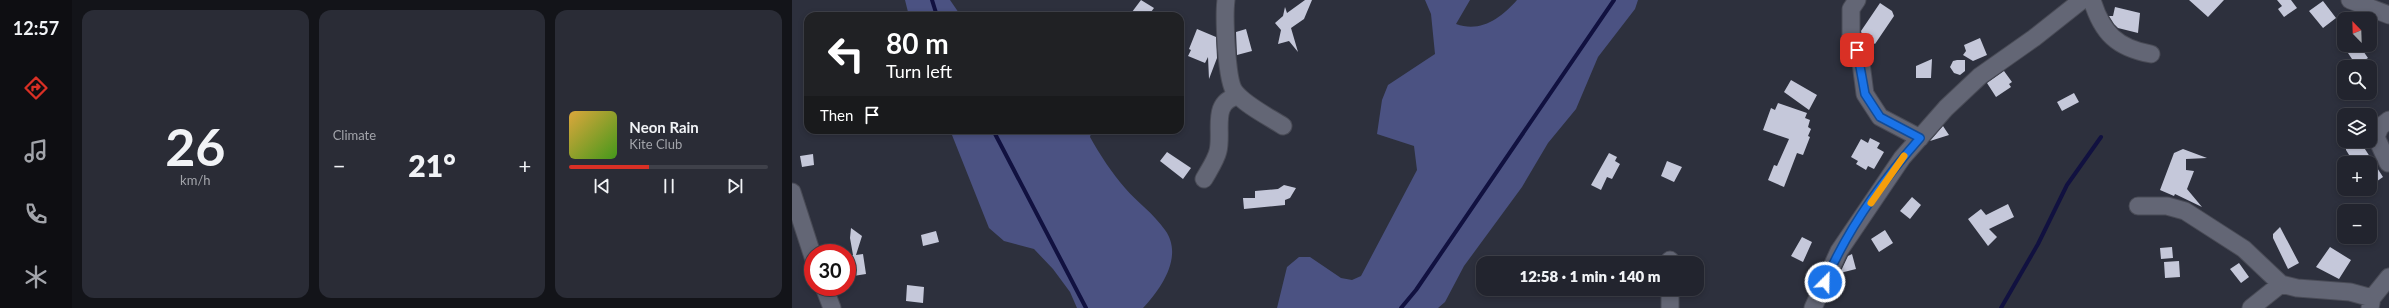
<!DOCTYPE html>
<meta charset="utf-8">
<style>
:root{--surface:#22242e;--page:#2a2c36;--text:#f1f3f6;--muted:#a2a4aa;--line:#3f414a;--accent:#d93025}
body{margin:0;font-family:Lato,sans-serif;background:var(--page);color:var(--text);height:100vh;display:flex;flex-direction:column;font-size:15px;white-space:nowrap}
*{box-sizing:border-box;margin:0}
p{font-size:13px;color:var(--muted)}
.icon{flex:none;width:22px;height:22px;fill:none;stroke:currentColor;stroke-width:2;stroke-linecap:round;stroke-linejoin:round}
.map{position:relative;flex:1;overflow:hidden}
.sheet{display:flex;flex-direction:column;gap:10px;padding:10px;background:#131419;width:720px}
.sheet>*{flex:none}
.hud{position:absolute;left:12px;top:12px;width:380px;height:122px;border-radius:12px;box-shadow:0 2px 6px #0003,0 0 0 1px var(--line);background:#202124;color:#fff;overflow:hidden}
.needle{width:26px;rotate:337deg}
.buttons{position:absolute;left:1545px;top:12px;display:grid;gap:8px}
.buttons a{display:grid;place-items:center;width:40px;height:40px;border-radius:8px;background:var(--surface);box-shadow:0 2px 6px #0003,0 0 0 1px var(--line);font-size:20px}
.speed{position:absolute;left:12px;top:244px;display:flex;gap:8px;font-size:20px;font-weight:700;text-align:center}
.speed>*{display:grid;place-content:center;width:52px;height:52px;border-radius:50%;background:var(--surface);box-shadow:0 2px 6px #0003,0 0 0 1px var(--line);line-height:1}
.speed .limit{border:6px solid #d22;background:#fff;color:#111}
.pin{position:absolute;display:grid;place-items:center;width:34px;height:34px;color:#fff;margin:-17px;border-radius:8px;box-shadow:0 2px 6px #0006}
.me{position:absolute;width:44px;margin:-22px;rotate:23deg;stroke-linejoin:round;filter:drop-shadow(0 0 3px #0008)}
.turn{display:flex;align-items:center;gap:14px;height:84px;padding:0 16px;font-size:18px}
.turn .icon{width:52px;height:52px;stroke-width:2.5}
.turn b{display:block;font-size:28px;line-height:34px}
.then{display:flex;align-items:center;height:38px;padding:0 16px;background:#0003;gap:8px;font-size:15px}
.big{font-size:30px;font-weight:800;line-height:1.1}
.sheet .widget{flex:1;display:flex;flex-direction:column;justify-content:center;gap:6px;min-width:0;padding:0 14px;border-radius:12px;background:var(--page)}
.sheet .dial{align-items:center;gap:0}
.dial b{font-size:52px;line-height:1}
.song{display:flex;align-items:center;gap:12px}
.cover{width:48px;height:48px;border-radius:6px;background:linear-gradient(135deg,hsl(40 70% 55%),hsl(100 70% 35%))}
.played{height:4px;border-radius:2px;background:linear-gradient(90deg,var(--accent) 40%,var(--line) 40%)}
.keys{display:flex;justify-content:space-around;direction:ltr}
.heat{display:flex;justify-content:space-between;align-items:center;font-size:22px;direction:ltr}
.sheet .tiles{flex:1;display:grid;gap:10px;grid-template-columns:repeat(3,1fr)}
.trip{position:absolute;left:684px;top:256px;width:228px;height:40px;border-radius:12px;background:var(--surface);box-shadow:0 2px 6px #0003,0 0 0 1px var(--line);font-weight:800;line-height:40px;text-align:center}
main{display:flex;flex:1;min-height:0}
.tabs{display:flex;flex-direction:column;width:72px;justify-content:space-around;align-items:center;background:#0e0e12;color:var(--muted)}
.tabs .icon{width:28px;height:28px}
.tabs .on{color:var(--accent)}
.tabs b{font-size:18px;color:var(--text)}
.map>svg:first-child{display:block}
</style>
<main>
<nav class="tabs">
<b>12:57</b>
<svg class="icon on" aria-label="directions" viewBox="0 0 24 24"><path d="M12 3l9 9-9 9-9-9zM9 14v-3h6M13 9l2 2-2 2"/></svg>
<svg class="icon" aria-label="music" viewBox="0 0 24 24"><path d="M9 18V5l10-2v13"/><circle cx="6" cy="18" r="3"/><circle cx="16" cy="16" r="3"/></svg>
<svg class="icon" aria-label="phone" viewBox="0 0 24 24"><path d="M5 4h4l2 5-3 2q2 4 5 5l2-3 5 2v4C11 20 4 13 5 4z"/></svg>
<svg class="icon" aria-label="climate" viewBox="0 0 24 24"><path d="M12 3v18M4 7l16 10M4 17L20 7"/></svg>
</nav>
<section class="sheet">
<div class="tiles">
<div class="widget dial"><b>26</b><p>km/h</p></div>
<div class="widget"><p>Climate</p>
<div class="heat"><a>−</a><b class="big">21°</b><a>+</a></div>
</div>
<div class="widget">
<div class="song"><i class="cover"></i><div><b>Neon Rain</b><p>Kite Club</p></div></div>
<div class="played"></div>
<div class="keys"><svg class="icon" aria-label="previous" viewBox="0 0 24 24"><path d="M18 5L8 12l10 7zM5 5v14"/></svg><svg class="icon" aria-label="pause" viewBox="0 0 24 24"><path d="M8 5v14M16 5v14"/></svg><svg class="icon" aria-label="next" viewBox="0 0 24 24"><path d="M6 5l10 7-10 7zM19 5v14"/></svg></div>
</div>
</div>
</section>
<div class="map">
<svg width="1597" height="308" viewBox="0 0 1597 308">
<rect width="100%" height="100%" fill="#2d303d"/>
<path fill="#4b5282" d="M113 0H158L169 16H117Z
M633 0H678L664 24C689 33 709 18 725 0H846L843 9 806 57 784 109 756 143 730 187 672 266 653 302 646 308H485L495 267 507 257H518L549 278 560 280 569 276 625 170 622 146 585 134 590 100 596 85 643 54 639 14Z
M158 130H300L298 137C308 155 320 173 333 188 345 202 362 214 373 230 392 256 369 289 351 308H285L278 292 261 269 242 249 212 241 197 228Z"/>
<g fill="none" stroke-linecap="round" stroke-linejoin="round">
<path stroke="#111140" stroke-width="4" d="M140 0 145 16
M201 130 294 308
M609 308 624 290 822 0
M1209 308 1246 244 1275 185 1309 137"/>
</g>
<path fill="#c5c8da" d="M349 0 362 8 356 16H337Z
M513 0H520L512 19 499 28 506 52 497 41 486 44 489 30 483 23 491 16 493 7 495 13Z
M1397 0H1432L1416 17Z
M1485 0H1499L1505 8 1492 17 1486 9 1490 6Z
M1531 1 1544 18 1531 28 1517 11Z
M1088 3 1100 11 1102 16 1083 44 1070 35 1069 31Z
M1323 7 1348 13 1346 33 1326 28 1322 24 1317 16H1321Z
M405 29 424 37 425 58 417 79 416 57 413 63 396 56 399 50 397 49Z
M454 29 460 51 445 55 444 32Z
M1188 38 1195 55 1181 61 1171 55 1174 51 1172 45Z
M1562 45H1567L1576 58 1564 65 1554 50Z
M1140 59 1139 78H1124V66Z
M1165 60H1173V71L1168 75 1162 73 1158 67 1161 61Z
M1212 71 1220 82 1217 84 1219 87 1204 97 1195 83Z
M999 80 1025 95 1017 110 992 92Z
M1282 93 1287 102 1270 111 1265 102Z
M986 103 1015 113 1013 118 1018 120 1016 127 1019 129 1016 136 1018 137 1011 155 1005 153 992 187 976 180 982 165 985 166 997 139 971 130 979 108 983 110Z
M1151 126 1157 135 1138 141Z
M1078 138 1088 143 1085 148 1092 152 1082 169 1076 166 1074 170 1064 164 1066 161 1059 157 1069 139 1076 143Z
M1554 141H1570L1571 146 1591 177 1578 186V163H1562L1554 150Z
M1391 149 1415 158 1394 159V170L1402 171 1395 189 1410 207 1383 194 1382 196 1368 190 1382 153Z
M375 152 399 168 391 179 368 161Z
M817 153 825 157 823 161 828 164 820 179 815 177 809 190 799 185Z
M21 154 22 165 10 167 8 156Z
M875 161 890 167 882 182 869 176Z
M492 185 504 188 498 198 493 200V205L452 209 451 198H463V191L486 189Z
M1120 197 1129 205 1118 219 1108 211Z
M1216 204 1222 217 1197 229 1205 237 1196 246 1176 219 1189 209 1194 215Z
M1488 227 1507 263 1496 269 1481 238V234Z
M59 228 70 236 64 255 71 254 74 274 55 277V257L61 255 58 238Z
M1093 230 1101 243 1087 252 1079 239Z
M144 231 147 242 131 246 129 235Z
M1010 237 1020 242 1011 262 999 256Z
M1380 247 1381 258 1369 259 1368 248Z
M1538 247 1559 260 1547 279 1524 267Z
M1060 254 1064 269 1048 273 1056 256Z
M1387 261 1388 277 1373 278 1372 262Z
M1447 263 1457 277 1449 283 1438 269Z
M115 285 132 287 131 303 114 301Z"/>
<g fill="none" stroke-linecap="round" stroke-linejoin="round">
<defs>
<path id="minor" d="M434 0C432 15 434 81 443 92 453 105 477 117 491 126
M1065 0 1059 9V35L1069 63 1073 94 1088 117 1128 138
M1300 0C1310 33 1325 48 1359 54
M1558 0 1597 15
M1596 163 1584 137 1588 127 1597 120
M412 179C417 170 424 160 426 151 431 131 418 102 446 96
M0 192 21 257
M1346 206H1375L1393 211 1452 249 1489 284 1505 288 1558 292 1580 298
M878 263V260
M32 287 40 308
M878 308V289
M1021 308 1047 251 1110 158 1154 108 1188 76 1242 38 1290 0
M1459 308 1489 284
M1578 308 1580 298 1597 277"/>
</defs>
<use href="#minor" stroke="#494b56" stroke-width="19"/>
<use href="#minor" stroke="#636675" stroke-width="17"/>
</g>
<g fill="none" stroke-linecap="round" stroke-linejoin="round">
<defs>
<path id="route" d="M1033 282C1055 230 1090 181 1128 138L1088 117 1073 94 1065 50"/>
</defs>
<use href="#route" stroke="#114b97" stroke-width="10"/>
<use href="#route" stroke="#1a73e8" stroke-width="7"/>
<path stroke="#f59e0b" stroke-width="7" d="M1079 203 1112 156"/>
</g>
</svg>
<div class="buttons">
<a><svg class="needle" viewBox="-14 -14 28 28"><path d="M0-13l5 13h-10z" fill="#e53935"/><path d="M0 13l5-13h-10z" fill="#a2a4aa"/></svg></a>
<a><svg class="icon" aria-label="search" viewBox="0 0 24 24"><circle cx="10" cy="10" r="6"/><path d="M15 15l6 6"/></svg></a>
<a><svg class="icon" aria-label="layers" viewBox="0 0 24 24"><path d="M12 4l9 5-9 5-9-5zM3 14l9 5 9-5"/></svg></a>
<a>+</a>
<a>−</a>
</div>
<div class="speed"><div class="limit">30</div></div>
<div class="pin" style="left:1065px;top:50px;background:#d93025"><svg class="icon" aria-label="arrive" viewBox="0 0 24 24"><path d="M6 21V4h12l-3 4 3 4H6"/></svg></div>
<svg class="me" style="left:1033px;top:282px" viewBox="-20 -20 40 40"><circle r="17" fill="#1a73e8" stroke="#fff" stroke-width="3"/><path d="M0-11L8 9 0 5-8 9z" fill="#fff"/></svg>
<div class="trip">12:58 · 1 min · 140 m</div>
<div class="hud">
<div class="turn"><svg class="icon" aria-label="left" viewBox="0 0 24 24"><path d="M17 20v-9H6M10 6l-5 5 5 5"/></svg><div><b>80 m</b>Turn left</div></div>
<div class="then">Then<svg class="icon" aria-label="arrive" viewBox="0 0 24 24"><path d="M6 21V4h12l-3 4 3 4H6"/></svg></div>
</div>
</div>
</main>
